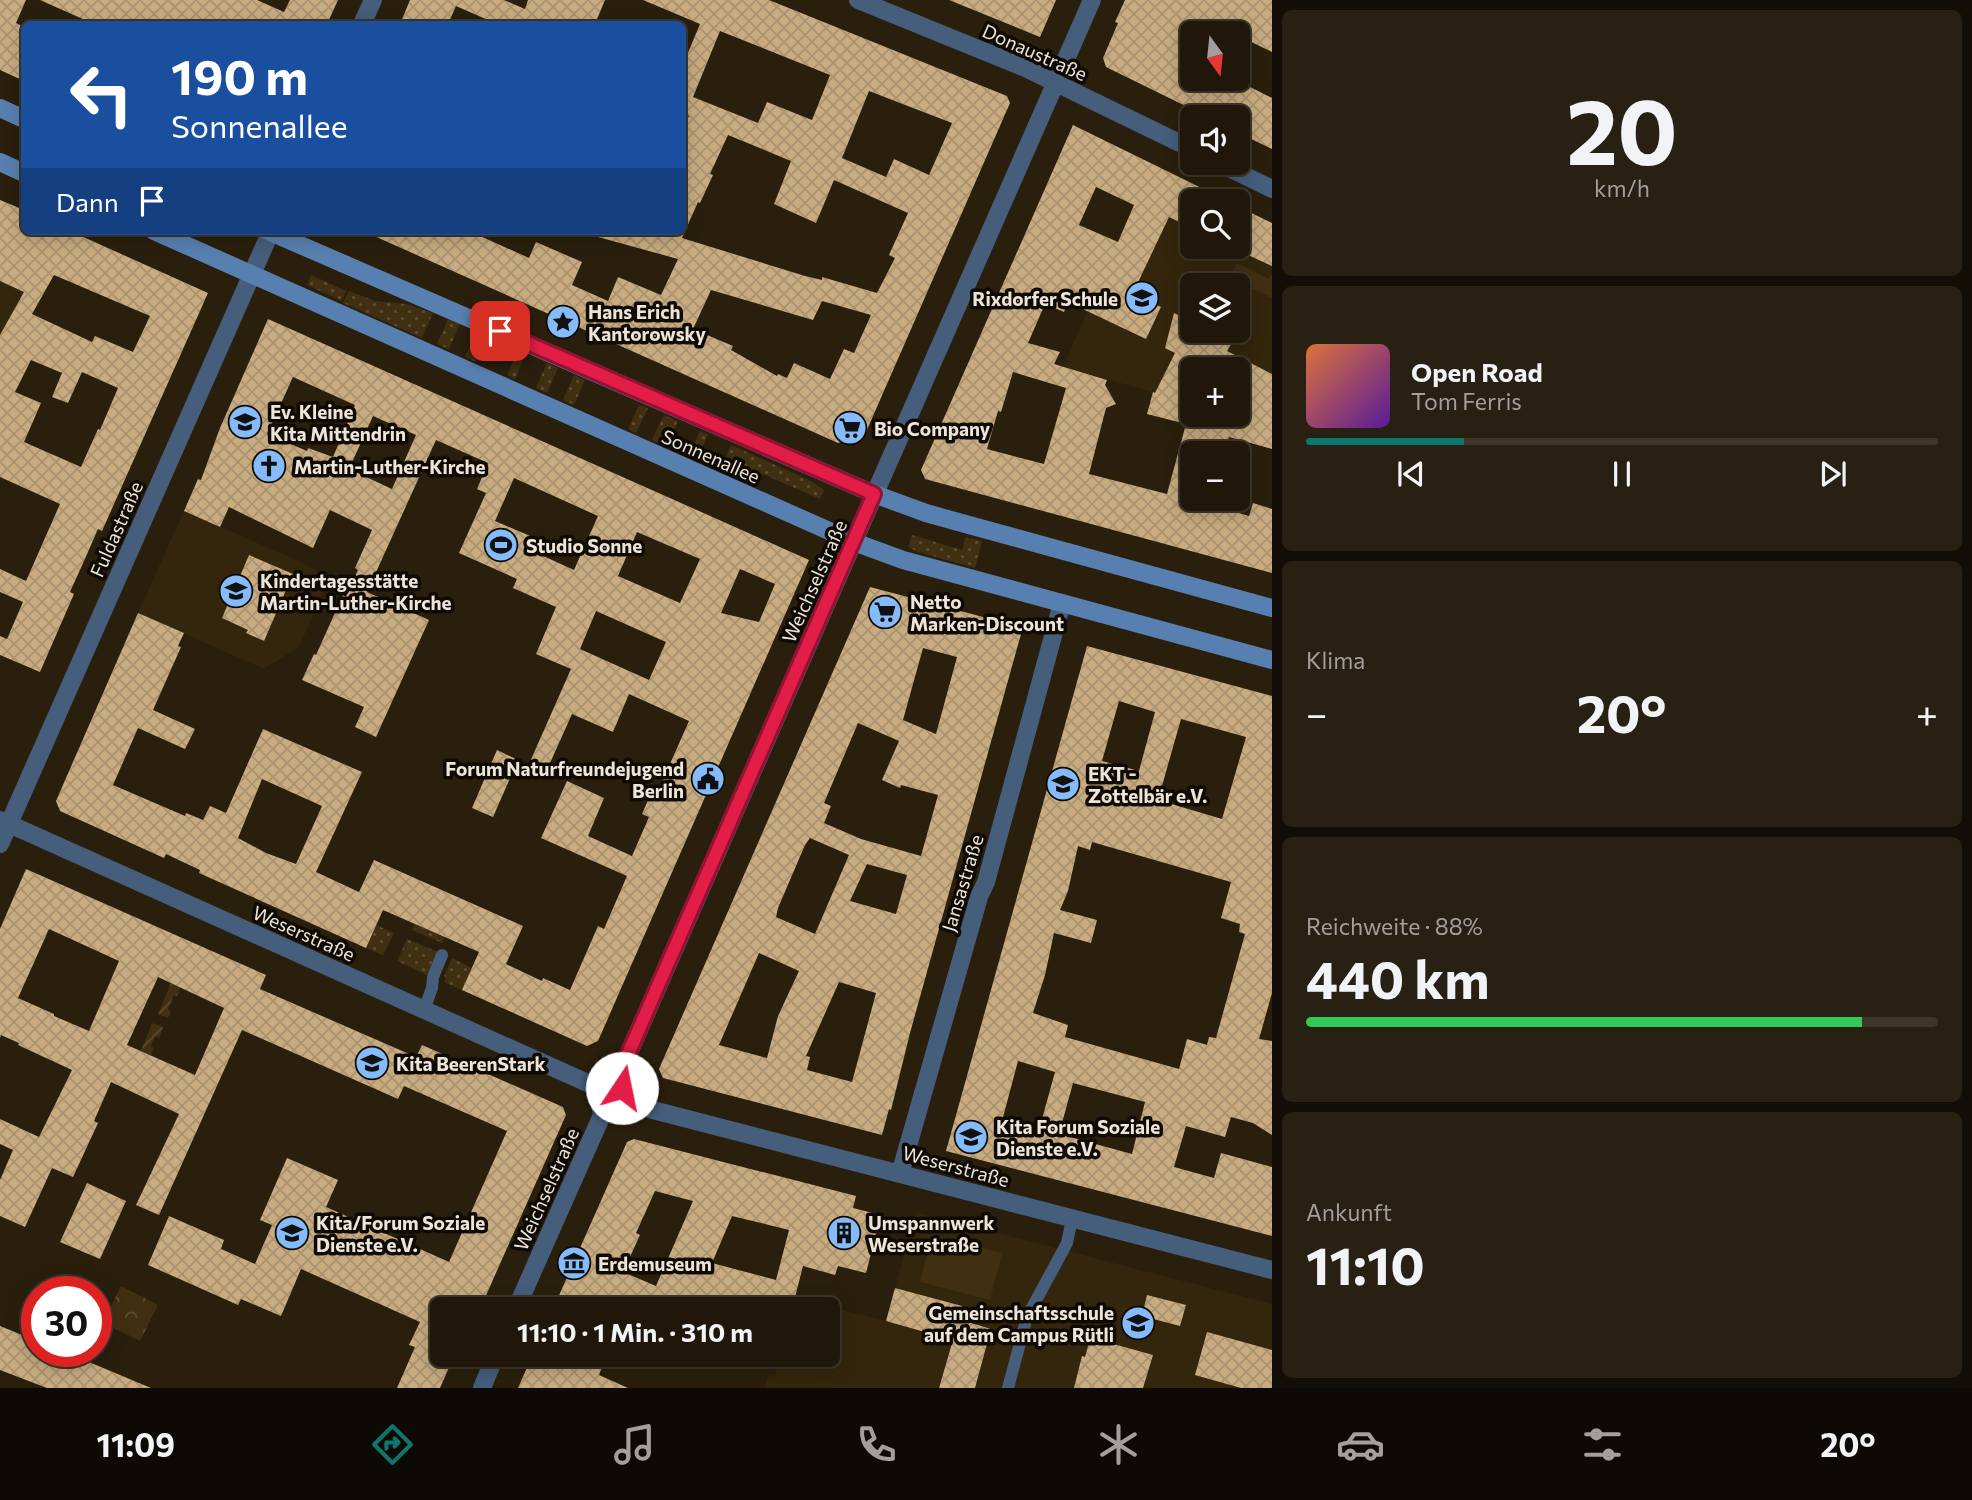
<!DOCTYPE html>
<html lang="de">
<meta charset="utf-8">
<style>
:root{--surface:#20170a;--page:#282013;--text:#f1f3f6;--muted:#a29f9c;--line:#3d362b;--accent:#0f766e}
body{margin:0;font-family:Commissioner,sans-serif;background:var(--page);color:var(--text);height:100vh;display:flex;flex-direction:column;font-size:26px;white-space:nowrap}
*{box-sizing:border-box;margin:0}
p{font-size:23px;color:var(--muted)}
.icon{flex:none;width:38px;height:38px;fill:none;stroke:currentColor;stroke-width:2;stroke-linecap:round;stroke-linejoin:round}
.map{position:relative;flex:1;overflow:hidden}
.panel{display:flex;flex-direction:column;gap:10px;padding:10px;background:#120d06;width:700px}
.panel>*{flex:none}
.banner{position:absolute;left:21px;top:21px;width:665px;height:214px;border-radius:10px;box-shadow:0 4px 18px #0003,0 0 0 2px var(--line);background:#1a4fa0;color:#fff;overflow:hidden}
.needle{width:46px;rotate:165deg}
.controls{position:absolute;left:1180px;top:21px;display:grid;gap:14px}
.controls a{display:grid;place-items:center;width:70px;height:70px;border-radius:10px;background:var(--surface);box-shadow:0 4px 18px #0003,0 0 0 2px var(--line);font-size:35px}
.speed{position:absolute;left:21px;top:1276px;display:flex;gap:14px;font-size:35px;font-weight:700;text-align:center}
.speed>*{display:grid;place-content:center;width:91px;height:91px;border-radius:50%;background:var(--surface);box-shadow:0 4px 18px #0003,0 0 0 2px var(--line);line-height:1}
.speed .limit{border:10px solid #d22;background:#fff;color:#111}
.pin{position:absolute;display:grid;place-items:center;width:60px;height:60px;color:#fff;margin:-30px;border-radius:14px;box-shadow:0 4px 10px #0006}
.me{position:absolute;width:77px;margin:-38px;rotate:11deg;stroke-linejoin:round;filter:drop-shadow(0 0 5px #0008)}
.turn{display:flex;align-items:center;gap:24px;height:147px;padding:0 35px;font-size:32px}
.turn .icon{width:91px;height:91px;stroke-width:2.5}
.turn b{display:block;font-size:49px;line-height:60px}
.then{display:flex;align-items:center;height:66px;padding:0 35px;background:#0003;gap:14px;font-size:26px}
.big{font-size:52px;font-weight:700;line-height:1.1}
.panel .tile{flex:1;display:flex;flex-direction:column;justify-content:center;gap:10px;min-width:0;padding:0 24px;border-radius:10px;background:var(--page)}
.panel .dial{align-items:center;gap:0}
.dial b{font-size:91px;line-height:1}
.song{display:flex;align-items:center;gap:21px}
.cover{width:84px;height:84px;border-radius:10px;background:linear-gradient(135deg,hsl(20 70% 55%),hsl(270 70% 35%))}
.played{height:7px;border-radius:4px;background:linear-gradient(90deg,var(--accent) 25%,var(--line) 25%)}
.keys{display:flex;justify-content:space-around;direction:ltr}
.heat{display:flex;justify-content:space-between;align-items:center;font-size:38px;direction:ltr}
.charge{height:10px;border-radius:5px;background:linear-gradient(90deg,#34c759 88%,var(--line) 0)}
.trip{position:absolute;left:430px;top:1297px;width:410px;height:70px;border-radius:10px;background:var(--surface);box-shadow:0 4px 18px #0003,0 0 0 2px var(--line);font-weight:700;line-height:70px;text-align:center}
.tabs{display:flex;height:112px;justify-content:space-around;align-items:center;background:#0d0904;color:var(--muted)}
.tabs .icon{width:49px;height:49px}
.tabs .selected{color:var(--accent)}
.tabs b{font-size:32px;color:var(--text)}
main{display:flex;flex:1;min-height:0}
.map>svg:first-child{display:block}
</style>
<main>
<div class="map">
<svg width="1272" height="1388" viewBox="0 0 1272 1388">
<defs>
<pattern id="grass-dots" width="8" height="8" patternUnits="userSpaceOnUse" patternTransform="scale(1.75)"><rect width="8" height="8" fill="#412f12"/><path d="M2 2h.1M6 6h.1" fill="none" stroke="#5d4d34" stroke-width="1.8" stroke-linecap="round"/></pattern>
<pattern id="park-crowns" width="20" height="18" patternUnits="userSpaceOnUse" patternTransform="scale(1.75)"><rect width="20" height="18" fill="#412f12"/><path d="M2 6a3 3 0 1 1 6 0M12 15a3 3 0 1 1 6 0" fill="none" stroke="#5d4d34"/></pattern>
<pattern id="garden-furrows" width="10" height="10" patternUnits="userSpaceOnUse" patternTransform="scale(1.75)"><rect width="10" height="10" fill="#412f12"/><path d="M-1 1l2-2M0 10L10 0M9 11l2-2" fill="none" stroke="#5d4d34"/></pattern>
<pattern id="building-cross-hatch" width="8" height="8" patternUnits="userSpaceOnUse" patternTransform="scale(1.75)"><rect width="8" height="8" fill="#c8ac80"/><path d="M0 0l8 8M0 8l8-8" fill="none" stroke="#a89270"/></pattern>
</defs>
<rect width="100%" height="100%" fill="#2a1f0d"/>
<path fill="#34260c" fill-rule="evenodd" d="M1152 163 1228 201H1192V247H1237V206L1272 223V426L1233 415H1237V369H1192V403L1063 367ZM1192 285H1237V331H1192Z
M0 200 24 210V231H58L0 335Z
M184 511 292 558 330 577 299 647 264 669 138 613Z
M916 1212 1272 1304V1388H764L769 1374 775 1375 780 1355 828 1354V1309H792L794 1298 886 1321Z"/>
<path fill="url(#grass-dots)" d="M311 275 346 291 342 301 307 285Z
M349 291 375 301 406 304 433 313 422 338 343 303Z
M448 319 460 324 449 349 437 344Z
M476 332 487 337 476 362 465 357Z
M518 350 526 354 515 379 507 375Z
M547 363 558 368 547 393 536 388Z
M574 375 585 380 574 405 563 400Z
M639 405 648 408 636 433 628 429Z
M664 415 678 421 666 446 652 440Z
M700 431 708 435 697 460 689 456Z
M731 445 811 481 824 490 820 499 765 475 720 470Z
M912 535 962 550 966 537 982 541 975 568 918 552 908 547Z
M414 924 444 937 442 943 412 930Z
M376 925 394 933 383 955 366 948Z
M407 939 438 952 427 975 397 961Z
M452 958 472 968 462 990 444 982 446 977 444 976Z"/>
<path fill="url(#park-crowns)" d="M121 1286 158 1305 140 1341 103 1322Z"/>
<path fill="url(#garden-furrows)" d="M171 983 181 987 177 996 174 995 168 1009 171 1011 168 1018 158 1014Z
M152 1023 163 1027 159 1038 155 1036 151 1046 154 1048 151 1055 141 1051Z"/>
<path fill="#412f12" d="M1237 263 1269 279 1272 274V298L1230 278Z
M932 1235 1002 1253 990 1300 920 1282Z"/>
<path fill="url(#building-cross-hatch)" fill-rule="evenodd" d="M0 0H26L16 23 24 27V81L0 70Z
M40 0H257L284 12 290 0H338L327 24H94Z
M410 0H504L525 9 528 0H605L595 24H497L456 6 448 24H400Z
M643 0H769L1007 96 1010 103 866 432 838 443 363 231H469L529 258 536 242 582 262 572 285 608 301 618 277 661 295 678 259 598 237V231H682V130L689 116 686 114 682 121V67L700 24ZM720 31 830 75 812 120 767 102 758 123 693 97ZM869 91 952 123 929 175 894 159 886 177 842 158ZM728 135 791 161 774 204 816 223 834 180 908 213 889 255 895 258 877 293 822 277V280L805 276 682 238 698 202 700 203 713 175 710 174ZM711 290 813 320 822 301 871 315 854 353 844 349 830 379 794 363 787 378 778 374 777 376 731 350 733 346 693 329Z
M949 0H1056L1040 37Z
M1125 0H1272V52L1237 35V33H1192V79H1234L1272 98V149L1239 133 1247 117H1208L1106 67 1103 58 1118 23 1115 22Z
M1073 125 1228 201H1192V228L1169 217 1133 293 1161 307 1146 339 1068 302 1064 312 1045 304 1028 343 1060 352 1054 364 1107 380 1105 385 1116 404 1106 408 1089 474 1167 494 1186 424 1147 414 1153 392 1155 393 1175 353 1165 348 1174 313 1192 322V331H1213L1233 341 1227 351 1272 374V449L1229 437 1225 453H1192V499H1210L1209 504 1249 516 1253 503 1272 509V573L925 479 921 470ZM1096 187 1134 205 1118 242 1079 225ZM1192 369H1237V415H1192ZM1013 372 1066 388 1044 464 987 449 998 411 1001 412Z
M0 200 24 210V231H70L208 293 102 531 98 529 84 561 70 592 74 594 40 672 0 655V636L7 639 23 602 0 592V569L26 581 60 504 0 477V335L24 292 0 281ZM54 275 150 316 133 352 95 336 92 342 32 314ZM31 360 62 373 52 397 68 403 82 372 118 388 100 430 98 429 81 467 24 442 41 403 15 392Z
M1237 206 1272 223V266L1237 250Z
M268 319 809 560 598 1041 587 1046 462 990 479 952 383 910 366 948 199 873 200 870 166 854 164 858 60 811 56 801 138 613 184 633 178 646 181 647 153 710 195 729 185 749 138 728 113 785 185 816 186 813 203 820 210 806 226 813 263 729 362 772 316 872 359 892 374 860 523 926 506 964 542 981 543 978 570 990 598 926 604 929 627 876 541 838 567 781 604 798 588 836 632 856 649 817 642 814 649 798 654 800 689 721 629 694 613 732 572 714 546 772 529 764 571 669 536 654 556 607 513 588 517 579 459 553 486 493 477 489 488 463 436 440 367 592 429 620 376 737 355 727 364 707 302 680 314 654 316 655 343 595 346 597 358 570 355 568 372 530 330 510 313 548 229 507 220 527 184 511 198 479 201 480 220 428ZM293 377 355 405 333 457 308 448 307 451 267 434ZM373 416 416 435 392 489 349 469ZM514 478 598 516 574 570 530 550 535 538 495 521ZM637 532 700 559 680 603 618 576ZM740 569 775 584 759 622 721 613ZM596 611 666 642 649 680 580 649ZM262 779 322 806 296 864 266 853 238 838Z
M249 555 293 574 264 641 246 633 248 630 222 618Z
M870 587 1017 626 1021 634 910 1033 891 1110 889 1109 882 1135 663 1078 659 1069ZM923 648 957 657 936 734 903 720ZM858 723 899 741 882 780 900 788 901 785 938 795 921 856 861 839 824 823 831 806 824 803ZM810 838 849 855 815 934 776 917 778 908 805 845ZM867 864 907 875 896 914 850 901ZM759 953 799 971 778 1016 767 1058 719 1045ZM839 982 876 993 852 1082 807 1070 810 1057 806 1056Z
M1087 646 1272 696V993L1259 1039 1272 1041V1135L1253 1123 1231 1117 1225 1137 1186 1126 1174 1167 1214 1178 1221 1153 1272 1167V1236L946 1151ZM1119 701 1155 712 1139 771 1102 761ZM1181 719 1246 737 1222 819 1158 800ZM1092 842 1231 882 1221 918 1240 924 1239 932 1245 934 1216 1038 1209 1037 1207 1045 1187 1039 1179 1069 1065 1037 1068 1025 1033 1013 1045 975 1054 933 1091 943 1097 920 1060 910 1068 891 1078 846 1090 850ZM1018 1061 1055 1072 1039 1130 1002 1121ZM1073 1083 1145 1102 1132 1154 1059 1134Z
M497 750 518 760 493 817 472 808Z
M26 869 266 975 260 989 416 1057 422 1045 563 1107 566 1115 480 1309H443V1354H455L440 1388H397L415 1347 409 1345 420 1322 301 1269 281 1316 241 1299 238 1305 148 1265 169 1216 224 1240 221 1249 255 1264 272 1225 260 1220 287 1158 338 1180 326 1207 449 1262 507 1131 404 1086 398 1099 242 1030 159 1215 136 1205 179 1114 111 1082 94 1121 98 1123 73 1177 52 1168 25 1227 0 1216V1180L13 1150 0 1144V1119L39 1137 72 1070 18 1045 19 1043 1 1035 0 1038V929ZM49 929 119 961 89 1031 54 1016V1014L18 998ZM158 977 224 1008 195 1075 127 1045Z
M634 1139 856 1196 853 1208 881 1215 866 1273 838 1266 835 1275 803 1266 792 1309H553L627 1142ZM655 1191 693 1201 656 1286 623 1272 640 1235 636 1233ZM732 1216 789 1230 776 1280 712 1263Z
M87 1183 126 1201 100 1259 60 1242Z
M895 1288 962 1306 958 1319 991 1329 975 1388H939L953 1340 886 1321Z
M1147 1295 1186 1305 1180 1326 1142 1316Z
M0 1326 37 1341V1351H66L77 1357 151 1388H47L0 1370Z
M1207 1332 1272 1350V1388H1241L1195 1375Z
M1092 1338 1153 1355 1143 1388H1074L1082 1356 1085 1357 1090 1339Z
M533 1354H607L599 1375 628 1388H518Z"/>
<g fill="none" stroke-linecap="round" stroke-linejoin="round">
<path stroke="#455e7c" stroke-width="12" d="M424 1010 432 988 433 977 442 955
M1008 1388 1027 1317 1067 1243 1072 1219"/>
<path stroke="#455e7c" stroke-width="18" d="M858 0 1025 68 1192 149
M1092 0 624 1064C619 1076 619 1094 631 1102 636 1105 643 1107 649 1109L1272 1270
M362 24 373 0
M1219 163 1272 189
M0 820 592 1085 599 1097 602 1115 516 1309
M0 844 271 231
M900 1174 979 897 986 882 1062 603
M482 1388 496 1354"/>
<path stroke="#5780b0" stroke-width="18" d="M0 108 24 119
M0 162 24 173
M154 231 854 542 903 560 1272 660
M268 231 874 494 926 513 969 525 1272 608"/>
</g>
<g fill="none" stroke-linecap="round" stroke-linejoin="round">
<defs>
<path id="route" d="M500 331 874 494 621 1070 622 1088"/>
</defs>
<use href="#route" stroke="#92132f" stroke-width="18"/>
<use href="#route" stroke="#e11d48" stroke-width="12"/>
</g>
<defs>
<symbol id="school-disc" viewBox="-11 -11 22 22"><circle r="9.5" fill="#85bbfb" stroke="#0f0a04"/><path d="M0-5L7-2L0 1L-7-2ZM-4 1L0 2.5L4 1V4Q0 6-4 4Z" fill="#111"/></symbol>
<symbol id="sight-disc" viewBox="-11 -11 22 22"><circle r="9.5" fill="#85bbfb" stroke="#0f0a04"/><path d="M0-6L1.8-2.2L6-1.7L2.9 1.2L3.7 5.4L0 3.3L-3.7 5.4L-2.9 1.2L-6-1.7L-1.8-2.2Z" fill="#111"/></symbol>
<symbol id="supermarket-disc" viewBox="-11 -11 22 22"><circle r="9.5" fill="#85bbfb" stroke="#0f0a04"/><path d="M-6-5.5h2.5l.6 2H6L4.5 2H-2.5L-4.4-4H-6ZM-1.5 3.2a1.3 1.3 0 1 0 .1 0ZM3 3.2a1.3 1.3 0 1 0 .1 0Z" fill="#111"/></symbol>
<symbol id="church-disc" viewBox="-11 -11 22 22"><circle r="9.5" fill="#85bbfb" stroke="#0f0a04"/><path d="M-1.2-6h2.4v3.5h3.3v2.4h-3.3V6h-2.4V-.1h-3.3v-2.4h3.3Z" fill="#111"/></symbol>
<symbol id="stadium-disc" viewBox="-11 -11 22 22"><circle r="9.5" fill="#85bbfb" stroke="#0f0a04"/><path d="M0-5a6.5 5 0 1 0 0 10a6.5 5 0 1 0 0-10ZM-3.5-1.8h7v3.6h-7Z" fill="#111"/></symbol>
<symbol id="civic-disc" viewBox="-11 -11 22 22"><circle r="9.5" fill="#85bbfb" stroke="#0f0a04"/><path d="M-.6-6.5H3V-4.5H.6V-3L4-1V1h2V6H-6V1h2V-1L-.6-3ZM-1.2 2.5V6h2.4V2.5Z" fill="#111"/></symbol>
<symbol id="building-disc" viewBox="-11 -11 22 22"><circle r="9.5" fill="#85bbfb" stroke="#0f0a04"/><path d="M-4-6H4V6H1V3H-1V6H-4ZM-2.5-4.3h1.7v1.8h-1.7ZM.8-4.3h1.7v1.8H.8ZM-2.5-1h1.7V.8h-1.7ZM.8-1h1.7V.8H.8Z" fill="#111"/></symbol>
<symbol id="museum-disc" viewBox="-11 -11 22 22"><circle r="9.5" fill="#85bbfb" stroke="#0f0a04"/><path d="M0-6L6-3V-2H-6V-3ZM-5-1h2V3h-2ZM-1-1h2V3h-2ZM3-1h2V3H3ZM-6 4H6V6H-6Z" fill="#111"/></symbol>
</defs>
<g fill-rule="evenodd">
<use href="#school-disc" x="1123" y="279" width="38" height="38"/>
<use href="#sight-disc" x="544" y="303" width="38" height="38"/>
<use href="#school-disc" x="226" y="403" width="38" height="38"/>
<use href="#supermarket-disc" x="831" y="409" width="38" height="38"/>
<use href="#church-disc" x="250" y="447" width="38" height="38"/>
<use href="#stadium-disc" x="482" y="526" width="38" height="38"/>
<use href="#school-disc" x="217" y="572" width="38" height="38"/>
<use href="#supermarket-disc" x="866" y="593" width="38" height="38"/>
<use href="#civic-disc" x="689" y="760" width="38" height="38"/>
<use href="#school-disc" x="1044" y="765" width="38" height="38"/>
<use href="#school-disc" x="353" y="1044" width="38" height="38"/>
<use href="#school-disc" x="952" y="1118" width="38" height="38"/>
<use href="#school-disc" x="273" y="1214" width="38" height="38"/>
<use href="#building-disc" x="825" y="1214" width="38" height="38"/>
<use href="#museum-disc" x="555" y="1244" width="38" height="38"/>
<use href="#school-disc" x="1119" y="1304" width="38" height="38"/>
</g>
<g text-anchor="middle" dominant-baseline="central" stroke-width="7" stroke-linejoin="round" paint-order="stroke">
<g font-size="19" fill="#ede5da" stroke="#0f0a04">
<text transform="translate(1035 52) rotate(24)">Donaustraße</text>
<text transform="translate(711 456) rotate(24)">Sonnenallee</text>
<text transform="translate(116 529) rotate(-66)">Fuldastraße</text>
<text transform="translate(814 581) rotate(-66)">Weichselstraße</text>
<text transform="translate(962 883) rotate(-73)">Jansastraße</text>
<text transform="translate(304 933) rotate(24)">Weserstraße</text>
<text transform="translate(956 1166) rotate(15)">Weserstraße</text>
<text transform="translate(546 1189) rotate(-66)">Weichselstraße</text>
</g>
<g font-size="19" font-weight="bold" fill="#ede5da" stroke="#0f0a04" text-anchor="start">
<text x="1118" y="298" text-anchor="end">Rixdorfer Schule</text>
<text x="588" y="311">Hans Erich<tspan x="588" dy="22">Kantorowsky</tspan></text>
<text x="270" y="411">Ev. Kleine<tspan x="270" dy="22">Kita Mittendrin</tspan></text>
<text x="874" y="428">Bio Company</text>
<text x="294" y="466">Martin-Luther-Kirche</text>
<text x="526" y="545">Studio Sonne</text>
<text x="260" y="580">Kindertagesstätte<tspan x="260" dy="22">Martin-Luther-Kirche</tspan></text>
<text x="910" y="601">Netto<tspan x="910" dy="22">Marken-Discount</tspan></text>
<text x="684" y="768" text-anchor="end">Forum Naturfreundejugend<tspan x="684" dy="22">Berlin</tspan></text>
<text x="1088" y="773">EKT -<tspan x="1088" dy="22">Zottelbär e.V.</tspan></text>
<text x="396" y="1063">Kita BeerenStark</text>
<text x="996" y="1126">Kita Forum Soziale<tspan x="996" dy="22">Dienste e.V.</tspan></text>
<text x="316" y="1222">Kita/Forum Soziale<tspan x="316" dy="22">Dienste e.V.</tspan></text>
<text x="868" y="1222">Umspannwerk<tspan x="868" dy="22">Weserstraße</tspan></text>
<text x="598" y="1263">Erdemuseum</text>
<text x="1114" y="1312" text-anchor="end">Gemeinschaftsschule<tspan x="1114" dy="22">auf dem Campus Rütli</tspan></text>
</g>
</g>
</svg>
<div class="controls">
<a><svg class="needle" viewBox="-14 -14 28 28"><path d="M0-13l5 13h-10z" fill="#e53935"/><path d="M0 13l5-13h-10z" fill="#a29f9c"/></svg></a>
<a><svg class="icon" aria-label="sound" viewBox="0 0 24 24"><path d="M4 9h4l5-4v14l-5-4H4zM17 9q2 3 0 6"/></svg></a>
<a><svg class="icon" aria-label="search" viewBox="0 0 24 24"><circle cx="10" cy="10" r="6"/><path d="M15 15l6 6"/></svg></a>
<a><svg class="icon" aria-label="layers" viewBox="0 0 24 24"><path d="M12 4l9 5-9 5-9-5zM3 14l9 5 9-5"/></svg></a>
<a>+</a>
<a>−</a>
</div>
<div class="speed"><div class="limit">30</div></div>
<div class="pin" style="left:500px;top:331px;background:#d93025"><svg class="icon" aria-label="arrive" viewBox="0 0 24 24"><path d="M6 21V4h12l-3 4 3 4H6"/></svg></div>
<svg class="me" style="left:622px;top:1088px" viewBox="-20 -20 40 40"><circle r="19" fill="#fff"/><path d="M0-13L10 11 0 6-10 11z" fill="#e11d48"/></svg>
<div class="trip">11:10 · 1 Min. · 310 m</div>
<div class="banner">
<div class="turn"><svg class="icon" aria-label="left" viewBox="0 0 24 24"><path d="M17 20v-9H6M10 6l-5 5 5 5"/></svg><div><b>190 m</b>Sonnenallee</div></div>
<div class="then">Dann<svg class="icon" aria-label="arrive" viewBox="0 0 24 24"><path d="M6 21V4h12l-3 4 3 4H6"/></svg></div>
</div>
</div>
<section class="panel">
<div class="tile dial"><b>20</b><p>km/h</p></div>
<div class="tile">
<div class="song"><i class="cover"></i><div><b>Open Road</b><p>Tom Ferris</p></div></div>
<div class="played"></div>
<div class="keys"><svg class="icon" aria-label="previous" viewBox="0 0 24 24"><path d="M18 5L8 12l10 7zM5 5v14"/></svg><svg class="icon" aria-label="pause" viewBox="0 0 24 24"><path d="M8 5v14M16 5v14"/></svg><svg class="icon" aria-label="next" viewBox="0 0 24 24"><path d="M6 5l10 7-10 7zM19 5v14"/></svg></div>
</div>
<div class="tile"><p>Klima</p>
<div class="heat"><a>−</a><b class="big">20°</b><a>+</a></div>
</div>
<div class="tile"><p>Reichweite · 88%</p><b class="big">440 km</b><div class="charge"></div></div>
<div class="tile"><p>Ankunft</p><b class="big">11:10</b></div>
</section>
</main>
<nav class="tabs">
<b>11:09</b>
<svg class="icon selected" aria-label="directions" viewBox="0 0 24 24"><path d="M12 3l9 9-9 9-9-9zM9 14v-3h6M13 9l2 2-2 2"/></svg>
<svg class="icon" aria-label="music" viewBox="0 0 24 24"><path d="M9 18V5l10-2v13"/><circle cx="6" cy="18" r="3"/><circle cx="16" cy="16" r="3"/></svg>
<svg class="icon" aria-label="phone" viewBox="0 0 24 24"><path d="M5 4h4l2 5-3 2q2 4 5 5l2-3 5 2v4C11 20 4 13 5 4z"/></svg>
<svg class="icon" aria-label="climate" viewBox="0 0 24 24"><path d="M12 3v18M4 7l16 10M4 17L20 7"/></svg>
<svg class="icon" aria-label="car" viewBox="0 0 24 24"><path d="M5 17H2v-5l4-1 3-4h7l3 4 3 1v5h-3M9 17h6M6 11h13"/><circle cx="7" cy="17" r="2"/><circle cx="17" cy="17" r="2"/></svg>
<svg class="icon" aria-label="filters" viewBox="0 0 24 24"><path d="M4 7h16M4 17h16"/><circle cx="9" cy="7" r="2"/><circle cx="15" cy="17" r="2"/></svg>
<b>20°</b>
</nav>
